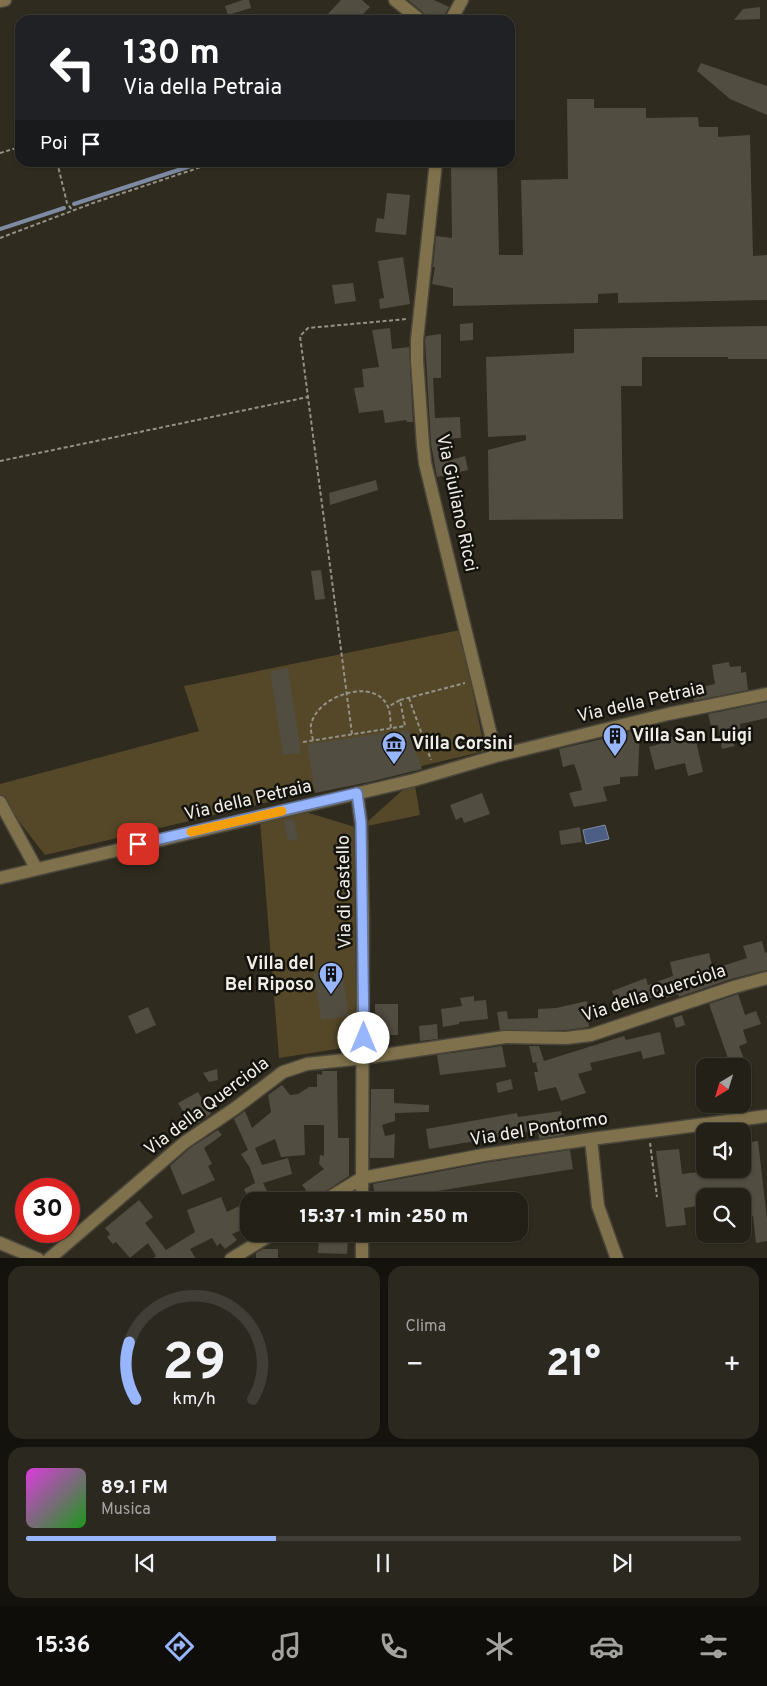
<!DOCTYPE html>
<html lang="it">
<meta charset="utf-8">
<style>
:root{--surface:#232017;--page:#2b2820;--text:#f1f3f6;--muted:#a3a3a1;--line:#403e36;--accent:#97b6fd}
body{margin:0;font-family:Overpass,sans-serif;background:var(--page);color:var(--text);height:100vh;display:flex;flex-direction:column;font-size:19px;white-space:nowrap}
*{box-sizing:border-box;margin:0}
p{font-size:16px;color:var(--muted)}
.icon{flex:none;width:28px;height:28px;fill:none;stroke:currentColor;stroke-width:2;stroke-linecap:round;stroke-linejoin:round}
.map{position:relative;height:1258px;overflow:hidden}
.panel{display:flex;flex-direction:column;gap:8px;padding:8px;background:#13120d;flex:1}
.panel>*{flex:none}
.top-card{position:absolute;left:15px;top:15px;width:500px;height:152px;border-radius:15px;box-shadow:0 1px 4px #0004,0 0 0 1px var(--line);background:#202124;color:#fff;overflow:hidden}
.needle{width:32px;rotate:218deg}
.buttons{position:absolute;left:696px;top:1058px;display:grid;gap:10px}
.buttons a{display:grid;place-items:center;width:55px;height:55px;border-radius:10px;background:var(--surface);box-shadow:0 1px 4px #0004,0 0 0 1px var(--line);font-size:25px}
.speed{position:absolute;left:15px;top:1178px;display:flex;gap:10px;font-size:25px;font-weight:700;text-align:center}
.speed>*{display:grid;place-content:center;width:65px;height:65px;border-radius:50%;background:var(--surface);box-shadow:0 1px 4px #0004,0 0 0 1px var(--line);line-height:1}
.speed .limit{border:8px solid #d22;background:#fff;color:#111}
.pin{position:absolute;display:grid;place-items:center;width:42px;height:42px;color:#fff;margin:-21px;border-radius:10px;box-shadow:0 2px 8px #0006}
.me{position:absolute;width:55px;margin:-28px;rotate:0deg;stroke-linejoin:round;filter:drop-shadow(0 0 4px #0008)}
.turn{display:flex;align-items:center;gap:18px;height:105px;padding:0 25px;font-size:22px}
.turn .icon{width:65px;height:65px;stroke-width:2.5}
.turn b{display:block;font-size:35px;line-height:42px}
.then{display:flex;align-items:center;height:48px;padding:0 25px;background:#0003;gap:10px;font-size:19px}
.big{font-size:38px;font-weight:800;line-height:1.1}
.panel .tile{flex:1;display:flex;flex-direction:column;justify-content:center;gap:8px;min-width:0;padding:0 18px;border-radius:15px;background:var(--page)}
.panel .dial{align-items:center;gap:0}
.dial svg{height:130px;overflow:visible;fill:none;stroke:var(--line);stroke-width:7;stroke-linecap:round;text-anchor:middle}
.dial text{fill:var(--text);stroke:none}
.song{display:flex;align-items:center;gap:15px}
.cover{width:60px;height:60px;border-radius:8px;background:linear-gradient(135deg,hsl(300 70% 55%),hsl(120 70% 35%))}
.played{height:5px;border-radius:2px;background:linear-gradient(90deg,var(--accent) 35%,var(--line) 35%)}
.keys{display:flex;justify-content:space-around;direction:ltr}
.heat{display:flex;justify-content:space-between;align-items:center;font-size:28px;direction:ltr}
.panel .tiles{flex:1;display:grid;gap:8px;grid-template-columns:1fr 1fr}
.tile:last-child{grid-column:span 2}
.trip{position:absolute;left:240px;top:1192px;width:288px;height:50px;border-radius:15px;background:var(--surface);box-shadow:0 1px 4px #0004,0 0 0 1px var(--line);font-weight:800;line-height:50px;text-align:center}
.dock{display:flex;height:80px;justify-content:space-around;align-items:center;background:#0e0d09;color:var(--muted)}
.dock .icon{width:35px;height:35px}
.dock .current{color:var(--accent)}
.dock b{font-size:22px;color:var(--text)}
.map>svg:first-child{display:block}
</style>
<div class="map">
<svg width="767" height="1259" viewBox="0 0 767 1259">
<rect width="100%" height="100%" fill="#2f2b1f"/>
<path fill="#544828" d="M460 630 485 751 45 855 0 797V784L199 731 184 686Z
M414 780 420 815 367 826V822Z
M299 810 355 827 356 1046 279 1058 260 821Z"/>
<path fill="#4d5e85" stroke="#7e89a2" d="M605 825 609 839 586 844 583 830Z"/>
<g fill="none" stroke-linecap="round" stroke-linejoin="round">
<path stroke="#7e89a2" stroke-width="4" d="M74 204 203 162
M0 229 64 208"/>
</g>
<path fill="#524d41" d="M243 0H249L251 8 228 15 225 6Z
M341 0H362L370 7 357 20H332L327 15Z
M408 0H434L449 7 444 16 441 14 438 20H428L425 14Z
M760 7V19L734 20 743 9Z
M701 63 767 86V115L730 99 697 71Z
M567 99H594V108H646V118L698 117 699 127H718V137L750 135 753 256 767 255V300L618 303V293L598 294V303L453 306V288L432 284 435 267H433L436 236 452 238 451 164 497 163 499 255H523L521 180 568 179Z
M387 193 410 195 406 235 375 232 377 218 384 219Z
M403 257 410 304 380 309 379 299 384 298 378 261Z
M353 283 356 301 335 304 332 285Z
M473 323V340L460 341V324Z
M767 326V359H728V357H642V386H621L623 519 489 520 488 450 526 440V435L488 437 486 357 574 353V329Z
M390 328 392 349 409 347 413 422H407L406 420 385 423 383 410 359 413 354 388 364 387 362 369 379 367 372 330Z
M441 334V378H433L435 418 460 417 461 438 445 439 447 461 465 456 468 470 437 477 431 444 425 340 426 336Z
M376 480 378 490 330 505 329 493Z
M321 570 325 599 315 600 311 571Z
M729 662 730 667 741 666V673L746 672 748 690 694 701 691 689 715 684 712 665Z
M288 668 301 753 283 755 270 671Z
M767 702V718L740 724 742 739 733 742 735 746 722 749 718 725 711 726 708 714Z
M640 729 638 776 620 777V784L603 787 607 801 574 807 569 793 582 790 579 778 574 764 563 767 559 749 602 739 624 740 623 733Z
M408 730 422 769 369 782 315 793 307 744Z
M689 732 692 742 696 741 703 772 688 776 685 763 655 770 649 747 667 742 666 738Z
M482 793 490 814 464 823 462 817 456 820 450 805Z
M294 819 298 839 288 841 284 821Z
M580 827 582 842 561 845 559 831Z
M762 941 765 953 767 952V970L731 979 679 997 678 994 667 998 665 993 619 1009 612 991 646 978 648 985 673 976 670 962 709 953 713 969 747 958 743 946Z
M342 970 349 1016 321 1020 314 974Z
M738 994 745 1015 756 1011 761 1024 743 1030 747 1043 739 1046 744 1059 730 1064 709 1004Z
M474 996V1001L486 1000 488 1019 459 1022V1024L443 1027 441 1009 462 1006 460 998Z
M587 1001 589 1027 566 1030H500L497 1012 507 1011 508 1019 538 1018V1009L556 1008Z
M375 1004H398V1035H375Z
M148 1007 156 1025 136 1034 128 1016Z
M682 1015 685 1025 676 1028 673 1018Z
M437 1024 438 1039 420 1041 419 1026Z
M660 1032 665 1054 643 1059 641 1051 590 1063 592 1070 578 1074 586 1093 561 1101 556 1087 538 1091 534 1072H538L536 1063 539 1062 533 1063 529 1046H539L544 1061 624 1036 626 1040Z
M502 1046 506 1067 440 1075 437 1055Z
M217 1069 218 1080 209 1082 203 1073Z
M322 1071H337L338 1138H349V1176L310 1201 303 1192 306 1190 302 1185 324 1169 319 1164 320 1155 324 1156V1125H304L305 1155 281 1157 275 1139 255 1148 262 1165 288 1158 292 1174 263 1183 272 1201H250L244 1189 255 1183 250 1168 241 1154 248 1150 234 1119 245 1111 252 1128 271 1112 268 1095 282 1085 290 1095 298 1094 309 1087H317V1074L322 1075Z
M511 1079 513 1089 498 1093 496 1083Z
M371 1089H394V1103L429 1105V1112L395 1113V1121L382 1125 385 1136 395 1134 394 1158H370Z
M198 1092 211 1114 192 1127 178 1103Z
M561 1111 565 1135 539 1139 538 1130 429 1149 426 1129 517 1113 518 1117Z
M218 1130 222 1135 204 1148 212 1164 208 1166 215 1180 182 1195 170 1166 190 1148Z
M758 1141 767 1219V1241L756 1243 753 1216 742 1217V1196H705V1205L684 1208 686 1225 666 1227 656 1151 679 1149 682 1174 725 1169H742V1143Z
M570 1150 573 1169 376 1201 373 1184 484 1163Z
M221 1197 227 1212 249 1201V1227L232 1234 237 1240 225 1249 220 1243 217 1246 212 1238 190 1249 196 1259H152L156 1256 148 1243 130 1258 116 1242 113 1244 107 1237 110 1234 105 1228 139 1200 153 1217 145 1223 166 1250 195 1232 187 1210Z
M319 1238 348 1239 347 1254 318 1253Z
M263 1249H278V1259H256V1253Z"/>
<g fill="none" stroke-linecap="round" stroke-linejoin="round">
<defs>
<path id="minor" d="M395 0 420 20
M0 1 5 0
M451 20 462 0
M436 162 417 340V360L423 445 425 463 496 756
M357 793 361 823 363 919 362 1201
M0 802 36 868
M0 878 414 780 496 756 668 714 767 694
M591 1139 598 1206 617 1259
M324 1201 362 1178 483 1155 591 1139 767 1116
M362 1234V1259
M0 1243 38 1259
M49 1259 185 1142 234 1109 283 1072 307 1064 364 1058 505 1037 566 1038 591 1035 734 987 767 978
M231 1259 272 1234"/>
</defs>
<use href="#minor" stroke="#4a463b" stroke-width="15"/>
<path stroke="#949187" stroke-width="2" stroke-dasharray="4 2.5" stroke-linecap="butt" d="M0 153 20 147
M57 162 67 203 72 210
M0 238 93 203 216 162
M0 461 308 397
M409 698 431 760
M400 700 465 683
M352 734 300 336 308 328 407 319
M313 740C312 735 310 729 311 725 316 696 373 677 387 705 391 712 390 721 391 728
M303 742 405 726 400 700 388 707
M650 1143 657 1197"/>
<use href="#minor" stroke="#7f714b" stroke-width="12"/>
</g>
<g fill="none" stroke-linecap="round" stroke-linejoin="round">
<defs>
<path id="route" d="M138 844 357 793 361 823 364 1038"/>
</defs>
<use href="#route" stroke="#6276a4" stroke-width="12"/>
<use href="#route" stroke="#97b6fd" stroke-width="9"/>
<path stroke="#f59e0b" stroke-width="9" d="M191 832 282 811"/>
</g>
<defs>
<symbol id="building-pin" viewBox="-11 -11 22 30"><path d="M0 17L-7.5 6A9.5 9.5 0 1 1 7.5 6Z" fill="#97b6fd" stroke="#15130e"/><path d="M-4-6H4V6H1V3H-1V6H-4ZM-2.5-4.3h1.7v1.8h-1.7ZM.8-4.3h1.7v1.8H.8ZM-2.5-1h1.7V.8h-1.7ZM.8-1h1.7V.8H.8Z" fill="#111"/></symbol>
<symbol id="museum-pin" viewBox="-11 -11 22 30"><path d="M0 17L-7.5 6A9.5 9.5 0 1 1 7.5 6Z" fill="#97b6fd" stroke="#15130e"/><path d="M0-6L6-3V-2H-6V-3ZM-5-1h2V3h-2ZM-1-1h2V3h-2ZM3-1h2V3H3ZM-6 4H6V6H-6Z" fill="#111"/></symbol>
</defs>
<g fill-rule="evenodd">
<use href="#building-pin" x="601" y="722" width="28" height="38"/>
<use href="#museum-pin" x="380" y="730" width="28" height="38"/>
<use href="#building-pin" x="317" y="960" width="28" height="38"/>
</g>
<g text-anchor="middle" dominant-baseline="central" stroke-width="5" stroke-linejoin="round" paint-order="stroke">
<g font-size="18" fill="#f1eee7" stroke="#15130e">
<text transform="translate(456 503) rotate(78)">Via Giuliano Ricci</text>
<text transform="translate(641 703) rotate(-13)">Via della Petraia</text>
<text transform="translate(248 801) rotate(-13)">Via della Petraia</text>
<text transform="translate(345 892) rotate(-91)">Via di Castello</text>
<text transform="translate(654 994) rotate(-18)">Via della Querciola</text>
<text transform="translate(207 1107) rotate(-37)">Via della Querciola</text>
<text transform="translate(539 1130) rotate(-9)">Via del Pontormo</text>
</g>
<g font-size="18" font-weight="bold" fill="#f1eee7" stroke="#15130e" text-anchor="start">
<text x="632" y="736">Villa San Luigi</text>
<text x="412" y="744">Villa Corsini</text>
<text x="314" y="964" text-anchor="end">Villa del<tspan x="314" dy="21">Bel Riposo</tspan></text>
</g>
</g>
</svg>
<div class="buttons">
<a><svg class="needle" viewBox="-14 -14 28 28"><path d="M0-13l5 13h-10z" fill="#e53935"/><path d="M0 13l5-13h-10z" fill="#a3a3a1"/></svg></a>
<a><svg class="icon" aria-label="sound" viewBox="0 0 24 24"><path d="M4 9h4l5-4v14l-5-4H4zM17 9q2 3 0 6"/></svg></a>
<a><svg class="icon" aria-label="search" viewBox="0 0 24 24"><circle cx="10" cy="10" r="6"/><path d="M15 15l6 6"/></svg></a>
</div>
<div class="speed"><div class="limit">30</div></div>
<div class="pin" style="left:138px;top:844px;background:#d93025"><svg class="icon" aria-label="arrive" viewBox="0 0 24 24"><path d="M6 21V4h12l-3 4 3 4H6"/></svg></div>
<svg class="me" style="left:364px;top:1038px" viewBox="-20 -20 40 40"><circle r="19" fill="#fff"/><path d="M0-13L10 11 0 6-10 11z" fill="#97b6fd"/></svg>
<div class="trip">15:37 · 1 min · 250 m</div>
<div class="top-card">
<div class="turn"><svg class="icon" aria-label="left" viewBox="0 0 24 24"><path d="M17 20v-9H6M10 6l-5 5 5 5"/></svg><div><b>130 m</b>Via della Petraia</div></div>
<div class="then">Poi<svg class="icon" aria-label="arrive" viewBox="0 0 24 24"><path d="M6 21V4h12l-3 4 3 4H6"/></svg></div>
</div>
</div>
<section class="panel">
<div class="tiles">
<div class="tile dial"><svg viewBox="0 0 100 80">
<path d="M14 69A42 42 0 1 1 86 69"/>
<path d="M14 69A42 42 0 0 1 10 34" stroke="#97b6fd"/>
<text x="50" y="56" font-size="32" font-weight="700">29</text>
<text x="50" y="72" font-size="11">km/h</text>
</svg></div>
<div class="tile"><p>Clima</p>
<div class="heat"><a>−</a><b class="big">21°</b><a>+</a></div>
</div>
<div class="tile">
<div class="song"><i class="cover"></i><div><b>89.1 FM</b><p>Musica</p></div></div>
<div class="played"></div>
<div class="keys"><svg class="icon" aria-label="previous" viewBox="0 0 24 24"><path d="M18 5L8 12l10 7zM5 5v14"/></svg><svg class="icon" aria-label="pause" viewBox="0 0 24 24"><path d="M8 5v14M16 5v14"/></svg><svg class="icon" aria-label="next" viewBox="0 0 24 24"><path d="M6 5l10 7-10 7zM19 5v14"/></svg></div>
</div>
</div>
</section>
<nav class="dock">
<b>15:36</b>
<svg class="icon current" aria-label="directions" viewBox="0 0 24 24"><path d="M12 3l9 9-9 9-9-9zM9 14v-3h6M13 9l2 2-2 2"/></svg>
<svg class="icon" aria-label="music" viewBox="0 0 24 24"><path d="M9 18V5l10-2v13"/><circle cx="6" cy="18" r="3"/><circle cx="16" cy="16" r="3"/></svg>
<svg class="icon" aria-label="phone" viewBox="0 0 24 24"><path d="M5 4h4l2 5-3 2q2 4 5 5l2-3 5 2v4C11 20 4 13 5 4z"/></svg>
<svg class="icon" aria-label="climate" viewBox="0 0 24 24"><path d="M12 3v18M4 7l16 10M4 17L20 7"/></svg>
<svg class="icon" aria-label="car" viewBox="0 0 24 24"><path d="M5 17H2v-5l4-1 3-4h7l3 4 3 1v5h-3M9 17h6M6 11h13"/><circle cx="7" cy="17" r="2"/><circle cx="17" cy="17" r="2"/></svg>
<svg class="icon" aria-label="filters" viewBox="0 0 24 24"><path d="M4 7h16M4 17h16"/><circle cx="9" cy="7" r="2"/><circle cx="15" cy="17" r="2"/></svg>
</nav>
